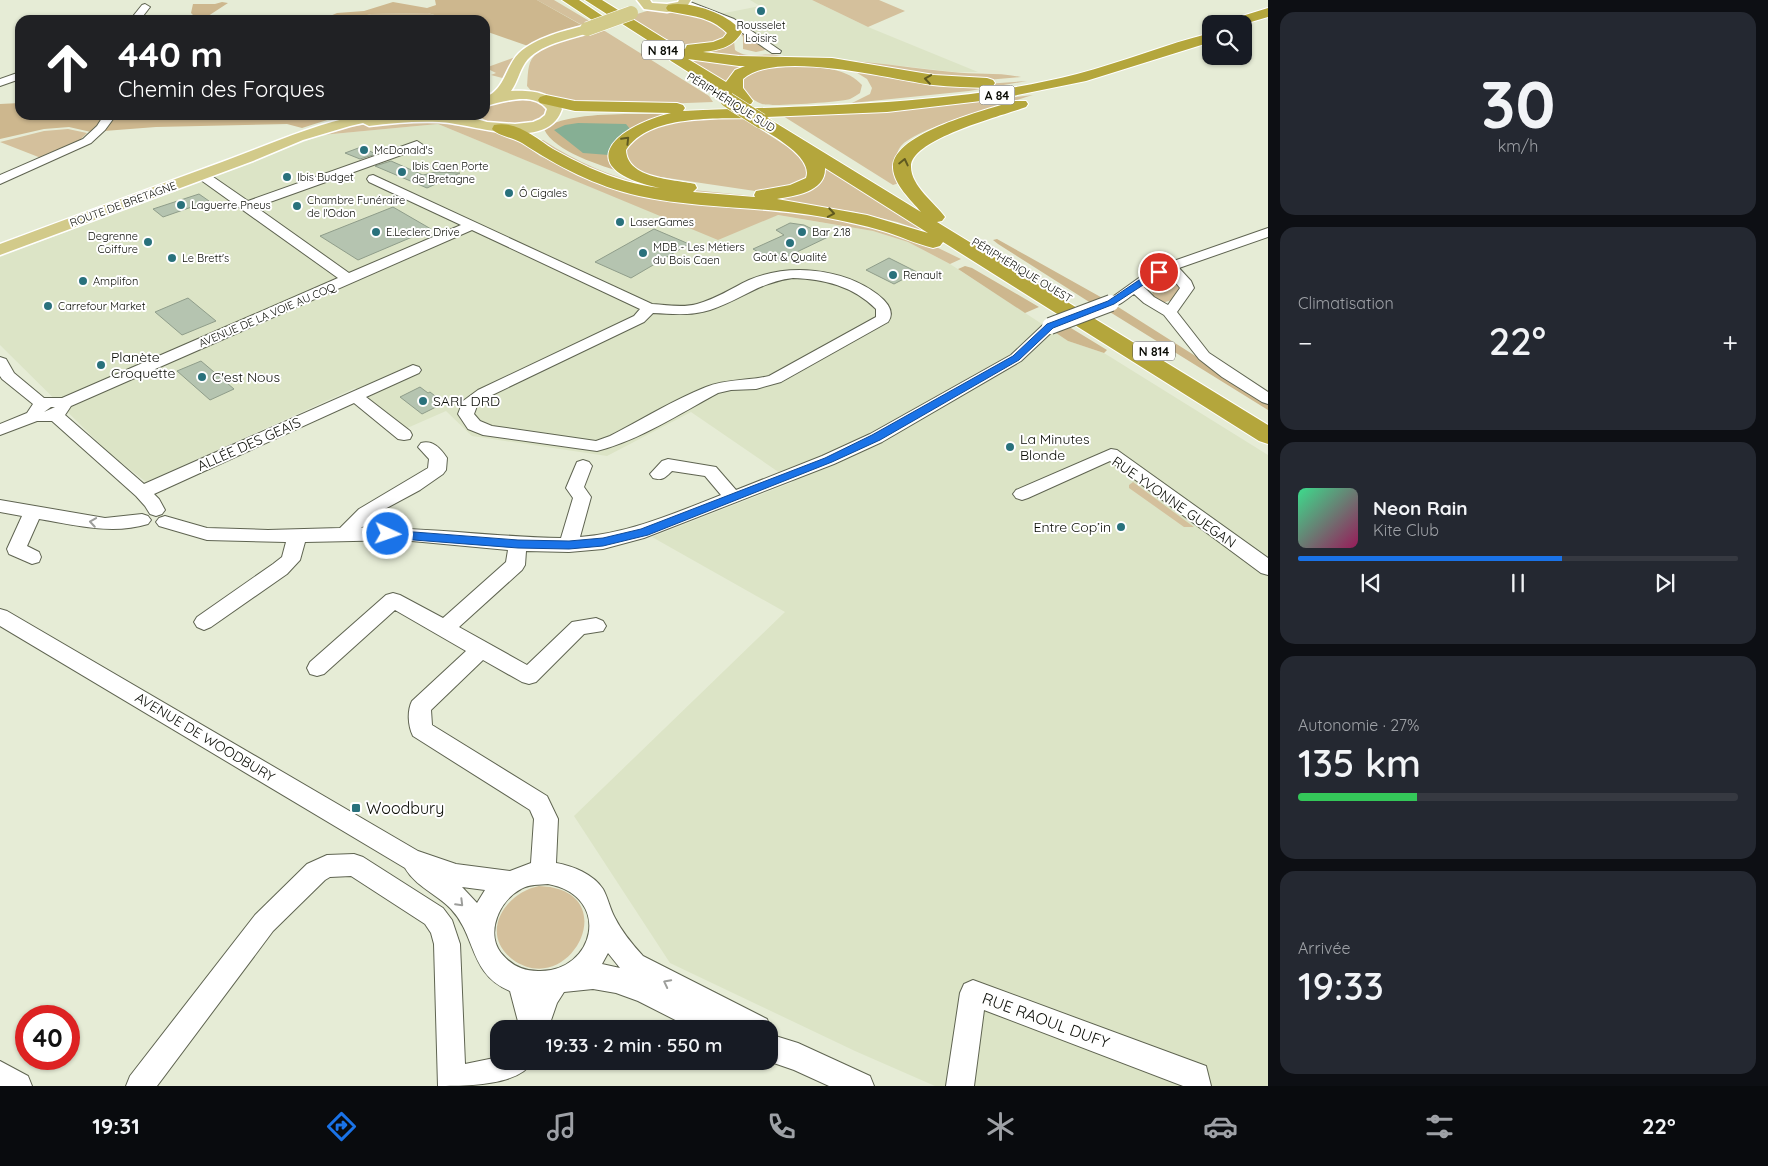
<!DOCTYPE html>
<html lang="fr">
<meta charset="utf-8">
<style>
:root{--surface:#171b24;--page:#242831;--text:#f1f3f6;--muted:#9ea1a6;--line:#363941;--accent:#1a73e8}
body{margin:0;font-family:Quicksand,sans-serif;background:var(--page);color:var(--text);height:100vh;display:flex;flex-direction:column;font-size:19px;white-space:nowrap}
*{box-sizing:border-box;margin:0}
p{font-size:16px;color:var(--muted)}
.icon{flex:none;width:28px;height:28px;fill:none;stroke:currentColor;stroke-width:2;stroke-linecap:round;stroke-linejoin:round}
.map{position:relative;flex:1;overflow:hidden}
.sheet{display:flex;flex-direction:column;gap:12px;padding:12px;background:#0d0f14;width:500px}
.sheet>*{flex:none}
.top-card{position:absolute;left:15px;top:15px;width:475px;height:105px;border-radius:15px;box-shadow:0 1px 4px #0004;background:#202124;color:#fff;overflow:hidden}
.fabs{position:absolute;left:1202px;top:15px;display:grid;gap:10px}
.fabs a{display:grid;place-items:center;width:50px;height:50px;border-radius:10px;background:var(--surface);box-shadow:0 1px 4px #0004;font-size:25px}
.speed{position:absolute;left:15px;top:1005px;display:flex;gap:10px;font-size:25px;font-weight:700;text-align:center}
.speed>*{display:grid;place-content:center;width:65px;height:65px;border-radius:50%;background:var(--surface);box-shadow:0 1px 4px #0004;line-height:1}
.speed .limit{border:8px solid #d22;background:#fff;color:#111}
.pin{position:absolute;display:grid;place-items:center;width:42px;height:42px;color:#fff;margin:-21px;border:2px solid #fff;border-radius:50%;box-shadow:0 1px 5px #0007}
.me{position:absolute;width:55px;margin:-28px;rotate:93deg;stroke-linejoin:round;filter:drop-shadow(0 0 4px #0008)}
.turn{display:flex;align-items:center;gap:18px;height:105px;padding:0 20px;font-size:22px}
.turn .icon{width:65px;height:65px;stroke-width:2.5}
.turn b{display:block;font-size:35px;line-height:42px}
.big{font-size:38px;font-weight:600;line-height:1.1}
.sheet .card{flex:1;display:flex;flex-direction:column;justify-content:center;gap:8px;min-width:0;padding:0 18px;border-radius:15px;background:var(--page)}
.sheet .dial{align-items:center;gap:0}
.dial b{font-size:65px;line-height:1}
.song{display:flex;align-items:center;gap:15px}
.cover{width:60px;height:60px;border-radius:8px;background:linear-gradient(135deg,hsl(150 70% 55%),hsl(330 70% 35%))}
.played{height:5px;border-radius:2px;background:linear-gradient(90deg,var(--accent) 60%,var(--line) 60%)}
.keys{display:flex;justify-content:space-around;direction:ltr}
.heat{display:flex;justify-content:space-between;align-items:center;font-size:28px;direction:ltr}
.charge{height:8px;border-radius:4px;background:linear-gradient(90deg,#34c759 27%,var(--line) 0)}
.trip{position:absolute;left:490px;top:1020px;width:288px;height:50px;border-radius:15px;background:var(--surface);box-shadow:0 1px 4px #0004;font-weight:600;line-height:50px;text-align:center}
.tab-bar{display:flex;height:80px;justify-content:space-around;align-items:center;background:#090b0e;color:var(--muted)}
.tab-bar .icon{width:35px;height:35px}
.tab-bar .active{color:var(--accent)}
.tab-bar b{font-size:22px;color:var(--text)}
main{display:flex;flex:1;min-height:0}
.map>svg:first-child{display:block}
</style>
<main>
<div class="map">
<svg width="1268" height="1086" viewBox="0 0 1268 1086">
<rect width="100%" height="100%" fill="#e6ecd6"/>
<path fill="#dce4c6" d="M750 0H812L868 27 978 72H955L823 57 784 56 720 14 760 6Z
M438 124 718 239 777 215 873 231 908 242 950 264 1068 341 1104 353 1268 455V1086H935L855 1051 670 963 574 816 785 612 652 537 793 482 691 412 607 456 472 436 446 411 405 429 355 388 146 482 109 453 0 345V257L322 135Z"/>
<path fill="#d4c09c" d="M537 0H554L591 22 582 25Z
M812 0H879L905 11 868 27Z
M674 10 714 21 728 34 718 44C672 48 665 39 627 17L647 11Z
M428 13 450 20H348L371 14Z
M600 28 709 96 713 102 660 104 565 103 533 93 527 86C528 77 527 63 534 56 545 43 584 34 600 28Z
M738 30 763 46 765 50 756 52 743 49V37Z
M734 41 735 50C749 61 768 50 783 57 840 57 895 66 952 72 975 75 998 72 1021 77L975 81 732 58 682 49H695Z
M679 55 773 62 734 72 726 83Z
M518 56 506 79 491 75 496 73 488 69 485 70V68Z
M805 66C825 68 848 69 862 85L860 93C857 95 854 97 850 99 840 102 771 107 762 104 751 100 741 91 740 80 763 66 780 66 805 66Z
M854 71 985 84 1027 81 969 91 852 103 870 94 872 88 867 79Z
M1033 95C1005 104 918 127 901 146 893 156 897 172 899 183L893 185 783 116 885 112Z
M524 98 543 103 549 111C547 114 544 119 541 120 528 128 487 128 479 115H485V105Z
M739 116 799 154 812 170 804 182 781 190 755 191 654 176 639 171 626 162 625 147C655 116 699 117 739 116Z
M409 120 451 121 487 131 509 133 540 156 607 185 849 220 932 245 961 259 950 264 908 242 873 231 778 215 718 240 438 124 322 135 353 126Z
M68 129 87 133 79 141 41 158 0 142 44 131Z
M538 140H543C576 162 613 178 652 186L773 198 805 193 816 187 823 180 824 169H827L929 233 897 222 851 211 638 187 565 159Z
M1167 274 1174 277 1182 285 1175 299 1162 303 1153 297 1151 282 1159 276Z
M1133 482 1194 527H1184L1129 488V485Z
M539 886C627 889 570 1002 512 959 479 933 505 893 539 886Z"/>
<path fill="#cdb78e" d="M435 0H537L583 26 528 46 485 31V20H450L428 13 371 14 348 20H321L337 13 364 11 393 2 427 8 436 5Z
M222 2 228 3 202 20H198L191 13 193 4H215Z
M20 103V115H343L302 128 287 124 156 127 91 132 69 127 44 129 0 139V104Z
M673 114C657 120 607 133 609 155 610 163 619 168 624 173 603 166 554 152 544 129 568 110 641 115 673 114Z
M997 239 1106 300 1094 305 998 244 993 240Z
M965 266 972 268 1039 307 1025 313 958 269Z
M1115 305 1268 402V410L1105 309Z
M1066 325 1107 350 1104 353 1068 341 1053 331Z"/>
<path fill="#86af94" d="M578 123 626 124 630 129 611 146 609 155 583 153 554 130 565 125Z"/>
<path fill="#b5c4b0" stroke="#8f9d8a" d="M361 147 376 154 360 159 345 153Z
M391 161 423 175 436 172 460 173 427 188 375 166Z
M199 194 209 201 163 217 153 209Z
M393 207 431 229 358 260 320 236Z
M790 223 804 225 828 237 776 262 753 249 784 235 776 230Z
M654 229 689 244 631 278 595 262Z
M889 258 917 272 894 284 866 270Z
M188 298 216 321 182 335 155 312Z
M201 361 234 389 210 400 177 371Z
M420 387 428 393 430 392 444 403 422 414 400 397Z"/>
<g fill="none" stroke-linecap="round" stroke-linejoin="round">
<defs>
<path id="minor" d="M685 0 734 19 781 51 780 53H772L728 23 682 5V1Z
M145 4 150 7 140 20H130L142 5Z
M20 72V79L0 86V79Z
M104 115H116L105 130 91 143 0 184V175L83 139 97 126Z
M417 141 423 145 421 148 256 207 349 273 461 225 369 182 367 179 369 176 373 175 652 304C667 305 683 308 697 304 716 299 732 288 749 280 789 263 842 268 877 294 885 300 896 311 888 322L781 382 756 389 731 390 718 393C679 414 640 440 597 451L483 435 468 429 458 414 463 401 478 390 634 316 640 309 472 230 71 406 65 415 144 484 413 365 419 367 421 370 419 373 366 397 410 431 412 435 410 439 404 440 398 439 354 403 154 494 159 499 165 510 162 514 156 516 150 514 145 506 136 496 52 421H37L0 435V424L27 413 33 404 2 379 0 376V357L6 359 14 373 44 398H62L338 278 198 178 196 175 198 172H206L248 201ZM793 278C824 279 853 286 876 309V317L769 376C748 381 726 379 706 387 673 400 641 420 610 436L596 441 492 426 480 421 474 414 477 406 490 396 644 322 653 313C673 314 691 316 710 310 741 300 759 282 793 278ZM51 407H55L44 412Z
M1268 228V237L1179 268 1191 281 1194 288 1177 312 1209 353 1268 392V404L1262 402 1222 377 1199 359 1164 315 1144 303 1134 294C1125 300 1117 309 1106 306L1104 303 1143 275 1165 264ZM1168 273 1180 288 1168 305 1154 297 1144 287Z
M1050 322 1055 323 1057 326 1055 329 1021 361 882 442 834 464 644 538 603 549 569 552 526 551 525 565 522 570 459 627 527 665 572 622 596 618 603 621 606 626 603 631 584 634 536 682 529 684 522 682 483 660 431 710 432 725 547 796 558 819 556 863C573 866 593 874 603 889 608 898 610 909 615 918 622 932 633 945 643 956L767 1019 771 1029 769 1033V1029H693L638 1001 616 993 593 989 564 992 557 1003 548 1029H520L510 991C469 974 477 937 451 909 437 894 416 887 405 868L0 626V609L7 611 418 851 456 864 510 871 531 863 534 819 530 810 413 736C408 726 407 711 412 701L466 651 395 610 324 674 317 676 310 674 307 668 310 662 386 595 393 593 400 595 443 618 506 562 508 550 401 540 305 542 300 560 287 574 211 627 204 630 197 627 194 622 197 617 273 564 282 557 286 542 207 540 159 526 156 522 159 518 165 516 207 528 268 530 340 528 359 509 428 468 429 459 418 447 421 443C433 440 440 448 447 458L446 470 443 474 420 490 383 510 361 528C428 527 494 537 561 538L573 498 566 488 577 462 583 460 589 462 592 466 584 487 591 497 580 537C630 533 675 513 721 495L705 476 672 471C665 478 662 481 653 478L650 474 662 461 668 459 716 467 736 490 822 456 870 434 1011 355 1045 323ZM548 884C613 896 595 973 538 971 522 971 511 965 501 953 485 932 500 900 521 889 529 884 539 885 548 884ZM462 887 485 890 477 903ZM608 953 620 968 602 964Z
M1111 449 1117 450 1268 558V575L1261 573 1110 461 1028 498 1022 500 1016 498 1013 494 1016 490Z
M0 500 105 518 142 514 148 516 151 520 148 524C112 535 75 525 39 519L27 546 39 552 41 557 39 562 32 564 9 554 7 549 22 516 0 512Z
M354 854 363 857 443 908 452 920 460 944 465 1064 499 1057V1061H533C519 1086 467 1086 438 1086L434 944 431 933 425 924 351 876 330 877 325 880 273 931 157 1086H126L130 1076 255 915 307 864 327 855Z
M973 980 1206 1066 1211 1086H1183L984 1010 974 1086H946L960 993 964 984Z
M769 1034 798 1043 870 1076 874 1086H829L794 1070 768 1061Z
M0 1061 28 1076 32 1086H0Z"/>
<path id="major" d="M637 0H650L652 3 667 4 678 2 679 0H691L686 8 667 12 644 9Z
M587 25 592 26 594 29 592 32C571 39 538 44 525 63 519 72 517 83 511 91 531 90 551 92 562 109 547 154 472 123 439 122 415 121 392 123 369 126L363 123 350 126 303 140 253 161 0 255V244C74 216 148 189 222 162 268 145 312 125 360 115H462L487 122 515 124 533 122 540 119 545 115 547 109C533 91 503 102 485 106V97C505 90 505 67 519 53 535 38 566 30 587 25Z"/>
<path id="highway" d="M562 0H579L613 23 611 26H601Z
M585 0H602L676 46 685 49 687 45 713 42 723 38 727 33C710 16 690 16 668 11L666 8 668 5C689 0 730 14 742 32 733 47 720 50 703 52L739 56 832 58 934 75 987 78 993 80 995 83 993 86 987 88C969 87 951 87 933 85 890 79 776 49 743 79V88L753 101 751 104H739L671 61 668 58 673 54 666 52ZM688 59 739 66H745L735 70 726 82Z
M1268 8V17L1244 24H1224L1226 21Z
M1211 33V42L1086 81 998 99 887 112 766 117 921 212C911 200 894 185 893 168 891 133 987 110 1014 101H1026L1028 104 1026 107C1002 116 910 139 911 167 911 186 935 203 945 217L942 221 937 222 1268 425V444L1259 441 943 242 940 246 933 248C916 244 900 236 883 231 863 225 843 221 823 217 762 206 699 209 639 196 595 186 559 167 522 143 514 138 496 135 492 129L494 125C516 120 536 138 553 149 565 156 578 162 590 168 613 178 636 185 660 188 574 170 608 129 671 113L575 111 540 103 538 100 540 97 546 95 575 101 677 103 683 105 685 108 683 111C812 105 952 106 1077 74 1123 62 1166 44 1211 33ZM755 118 753 121 755 125C770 134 814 157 806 178L790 185 756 191 754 195 755 197 693 192 697 188 695 184C673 179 627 179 626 150 649 114 717 119 755 118ZM825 168 928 233 867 215 777 199C795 196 826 192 825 168Z"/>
</defs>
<use href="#minor" stroke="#5f6451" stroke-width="2"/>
<use href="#major" stroke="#fff" stroke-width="3"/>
<use href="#highway" stroke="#fff" stroke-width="2"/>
<use href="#minor" fill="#fff" fill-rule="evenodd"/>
<use href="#major" fill="#d2ca8a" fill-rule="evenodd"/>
<use href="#highway" fill="#b4a63c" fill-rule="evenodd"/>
<defs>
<path id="minor-bridge" d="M1050 326 1111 303"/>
<path id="major-bridge" d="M587 29 631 13"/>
<path id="highway-bridge" d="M728 100 761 121"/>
</defs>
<use href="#minor-bridge" stroke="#5f6451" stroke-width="18" stroke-linecap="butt"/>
<use href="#major-bridge" stroke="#fff" stroke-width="15" stroke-linecap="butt"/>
<use href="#highway-bridge" stroke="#fff" stroke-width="16" stroke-linecap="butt"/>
<use href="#minor-bridge" stroke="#fff" stroke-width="16"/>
<use href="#major-bridge" stroke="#d2ca8a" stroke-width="14"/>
<use href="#highway-bridge" stroke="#b4a63c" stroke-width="15"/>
</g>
<defs><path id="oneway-chevron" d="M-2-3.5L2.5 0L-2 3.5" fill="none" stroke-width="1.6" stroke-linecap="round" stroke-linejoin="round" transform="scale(1.25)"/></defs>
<g stroke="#5f5920">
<use href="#oneway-chevron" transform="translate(928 79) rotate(-172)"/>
<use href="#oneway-chevron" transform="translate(626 140) rotate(-46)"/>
<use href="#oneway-chevron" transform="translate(904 162) rotate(-77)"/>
<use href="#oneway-chevron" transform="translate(831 213) rotate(10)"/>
</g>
<g stroke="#9d9e9b">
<use href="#oneway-chevron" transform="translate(93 522) rotate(-171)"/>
<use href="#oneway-chevron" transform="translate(460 903) rotate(45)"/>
<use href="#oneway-chevron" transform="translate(667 983) rotate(-153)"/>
</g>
<path fill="#1a73e8" stroke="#114b97" d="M1156 271 1163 272 1114 304 1053 328 1019 360 880 440 832 462 648 535 603 546 569 549 518 548 388 538 382 534 388 530 518 540 569 541 603 538 641 529 825 458 872 435 1013 356 1047 324 1108 301 1145 276Z"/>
<g fill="#29717c" stroke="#fff" stroke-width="2">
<circle cx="761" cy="11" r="5"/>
<circle cx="364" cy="150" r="5"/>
<circle cx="402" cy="172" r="5"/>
<circle cx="287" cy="177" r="5"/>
<circle cx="509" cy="193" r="5"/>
<circle cx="181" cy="205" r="5"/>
<circle cx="297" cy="206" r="5"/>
<circle cx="620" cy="222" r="5"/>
<circle cx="376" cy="232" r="5"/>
<circle cx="802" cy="232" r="5"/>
<circle cx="148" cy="242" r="5"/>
<circle cx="790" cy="243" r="5"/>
<circle cx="643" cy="253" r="5"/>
<circle cx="172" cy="258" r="5"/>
<circle cx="893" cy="275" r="5"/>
<circle cx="83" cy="281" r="5"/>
<circle cx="48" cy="306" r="5"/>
<circle cx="101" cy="365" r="5"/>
<circle cx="202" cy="377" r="5"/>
<circle cx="423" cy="401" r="5"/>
<circle cx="1010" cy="447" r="5"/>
<circle cx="1121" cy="527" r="5"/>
<rect x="351" y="803" width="10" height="10" rx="2.5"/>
</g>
<g text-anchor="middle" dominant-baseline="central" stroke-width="4" stroke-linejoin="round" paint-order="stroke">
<g font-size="11" fill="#0a0c05" stroke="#fff" text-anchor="start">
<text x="761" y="25" text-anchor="middle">Rousselet<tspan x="761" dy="13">Loisirs</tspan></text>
<text x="374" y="150">McDonald's</text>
<text x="412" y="166">Ibis Caen Porte<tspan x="412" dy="13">de Bretagne</tspan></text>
<text x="297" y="177">Ibis Budget</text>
<text x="519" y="193">Ô Cigales</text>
<text x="307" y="200">Chambre Funéraire<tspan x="307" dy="13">de l'Odon</tspan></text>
<text x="191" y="205">Laguerre Pneus</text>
<text x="630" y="222">LaserGames</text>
<text x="386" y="232">E.Leclerc Drive</text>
<text x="812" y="232">Bar 2.18</text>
<text x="138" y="236" text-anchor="end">Degrenne<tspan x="138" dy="13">Coiffure</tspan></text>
<text x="653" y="247">MDB - Les Métiers<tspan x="653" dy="13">du Bois Caen</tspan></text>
<text x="790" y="257" text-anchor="middle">Goût &amp; Qualité</text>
<text x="182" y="258">Le Brett's</text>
<text x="903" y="275">Renault</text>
<text x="93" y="281">Amplifon</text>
<text x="58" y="306">Carrefour Market</text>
</g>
<g font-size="11" fill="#0a0c05" stroke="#fff">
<text transform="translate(731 102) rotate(32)">PÉRIPHÉRIQUE SUD</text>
<text transform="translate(123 204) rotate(-20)">ROUTE DE BRETAGNE</text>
<text transform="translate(1022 270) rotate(31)">PÉRIPHÉRIQUE OUEST</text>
<text transform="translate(267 315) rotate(-23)">AVENUE DE LA VOIE AU COQ</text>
</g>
<g fill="#fff" stroke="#545550" stroke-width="1">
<rect x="642" y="40.5" width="42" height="19" rx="4"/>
<rect x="979.5" y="85.5" width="35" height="19" rx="4"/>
<rect x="1133" y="341.5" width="42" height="19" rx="4"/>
</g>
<g font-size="12" font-weight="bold" fill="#0a0c05">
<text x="663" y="50">N 814</text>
<text x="997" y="95">A 84</text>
<text x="1154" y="351">N 814</text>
</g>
<g font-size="14" fill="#0a0c05" stroke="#fff" text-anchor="start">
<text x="111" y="357">Planète<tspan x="111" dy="16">Croquette</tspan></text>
<text x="212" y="377">C'est Nous</text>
<text x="433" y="401">SARL DRD</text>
<text x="1020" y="439">La Minutes<tspan x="1020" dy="16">Blonde</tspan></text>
<text x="1111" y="527" text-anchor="end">Entre Cop’in</text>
</g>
<g font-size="14" fill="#0a0c05" stroke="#fff">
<text transform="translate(249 444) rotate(-24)">ALLÉE DES GEAIS</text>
<text transform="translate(1174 502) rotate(35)">RUE YVONNE GUEGAN</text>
<text transform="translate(205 737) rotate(31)">AVENUE DE WOODBURY</text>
</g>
<g font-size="16" fill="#0a0c05" stroke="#fff" text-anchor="start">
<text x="366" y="808">Woodbury</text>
</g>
<g font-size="16" fill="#0a0c05" stroke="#fff">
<text transform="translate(1046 1020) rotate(20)">RUE RAOUL DUFY</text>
</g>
</g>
</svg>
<div class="fabs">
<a><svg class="icon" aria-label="search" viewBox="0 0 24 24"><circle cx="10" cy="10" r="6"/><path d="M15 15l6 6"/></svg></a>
</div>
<div class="speed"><div class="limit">40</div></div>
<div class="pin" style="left:1159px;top:272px;background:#d93025"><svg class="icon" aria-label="arrive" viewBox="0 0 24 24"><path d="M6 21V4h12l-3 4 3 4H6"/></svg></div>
<svg class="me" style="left:388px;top:534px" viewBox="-20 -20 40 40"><circle r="17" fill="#1a73e8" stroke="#fff" stroke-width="3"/><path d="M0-11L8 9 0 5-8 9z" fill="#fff"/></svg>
<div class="trip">19:33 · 2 min · 550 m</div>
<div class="top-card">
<div class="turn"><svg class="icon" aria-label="ahead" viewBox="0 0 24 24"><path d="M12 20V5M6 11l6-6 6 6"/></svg><div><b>440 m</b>Chemin des Forques</div></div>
</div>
</div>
<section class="sheet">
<div class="card dial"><b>30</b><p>km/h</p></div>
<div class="card"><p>Climatisation</p>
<div class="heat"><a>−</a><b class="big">22°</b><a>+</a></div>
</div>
<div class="card">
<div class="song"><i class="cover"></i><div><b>Neon Rain</b><p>Kite Club</p></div></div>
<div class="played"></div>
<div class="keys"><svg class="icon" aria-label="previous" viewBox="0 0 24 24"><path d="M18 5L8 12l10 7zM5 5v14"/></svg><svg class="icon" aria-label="pause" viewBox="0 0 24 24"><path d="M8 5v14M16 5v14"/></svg><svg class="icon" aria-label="next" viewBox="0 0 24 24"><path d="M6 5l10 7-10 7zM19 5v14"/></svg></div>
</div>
<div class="card"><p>Autonomie · 27%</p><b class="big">135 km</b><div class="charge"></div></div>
<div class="card"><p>Arrivée</p><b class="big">19:33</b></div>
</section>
</main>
<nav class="tab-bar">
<b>19:31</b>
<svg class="icon active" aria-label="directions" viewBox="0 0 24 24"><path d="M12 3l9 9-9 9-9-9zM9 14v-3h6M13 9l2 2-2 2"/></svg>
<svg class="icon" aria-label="music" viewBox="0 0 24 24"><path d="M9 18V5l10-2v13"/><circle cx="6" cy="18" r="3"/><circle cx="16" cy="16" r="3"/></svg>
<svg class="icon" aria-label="phone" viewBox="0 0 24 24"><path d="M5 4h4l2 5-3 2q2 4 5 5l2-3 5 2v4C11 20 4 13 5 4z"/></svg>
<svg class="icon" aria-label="climate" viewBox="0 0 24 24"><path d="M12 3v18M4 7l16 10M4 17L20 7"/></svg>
<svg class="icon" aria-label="car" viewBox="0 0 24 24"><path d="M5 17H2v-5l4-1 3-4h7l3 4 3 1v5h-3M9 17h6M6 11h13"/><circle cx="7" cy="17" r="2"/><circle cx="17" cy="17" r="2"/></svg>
<svg class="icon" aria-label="filters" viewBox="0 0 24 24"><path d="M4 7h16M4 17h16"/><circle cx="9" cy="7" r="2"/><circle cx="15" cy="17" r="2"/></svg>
<b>22°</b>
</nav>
